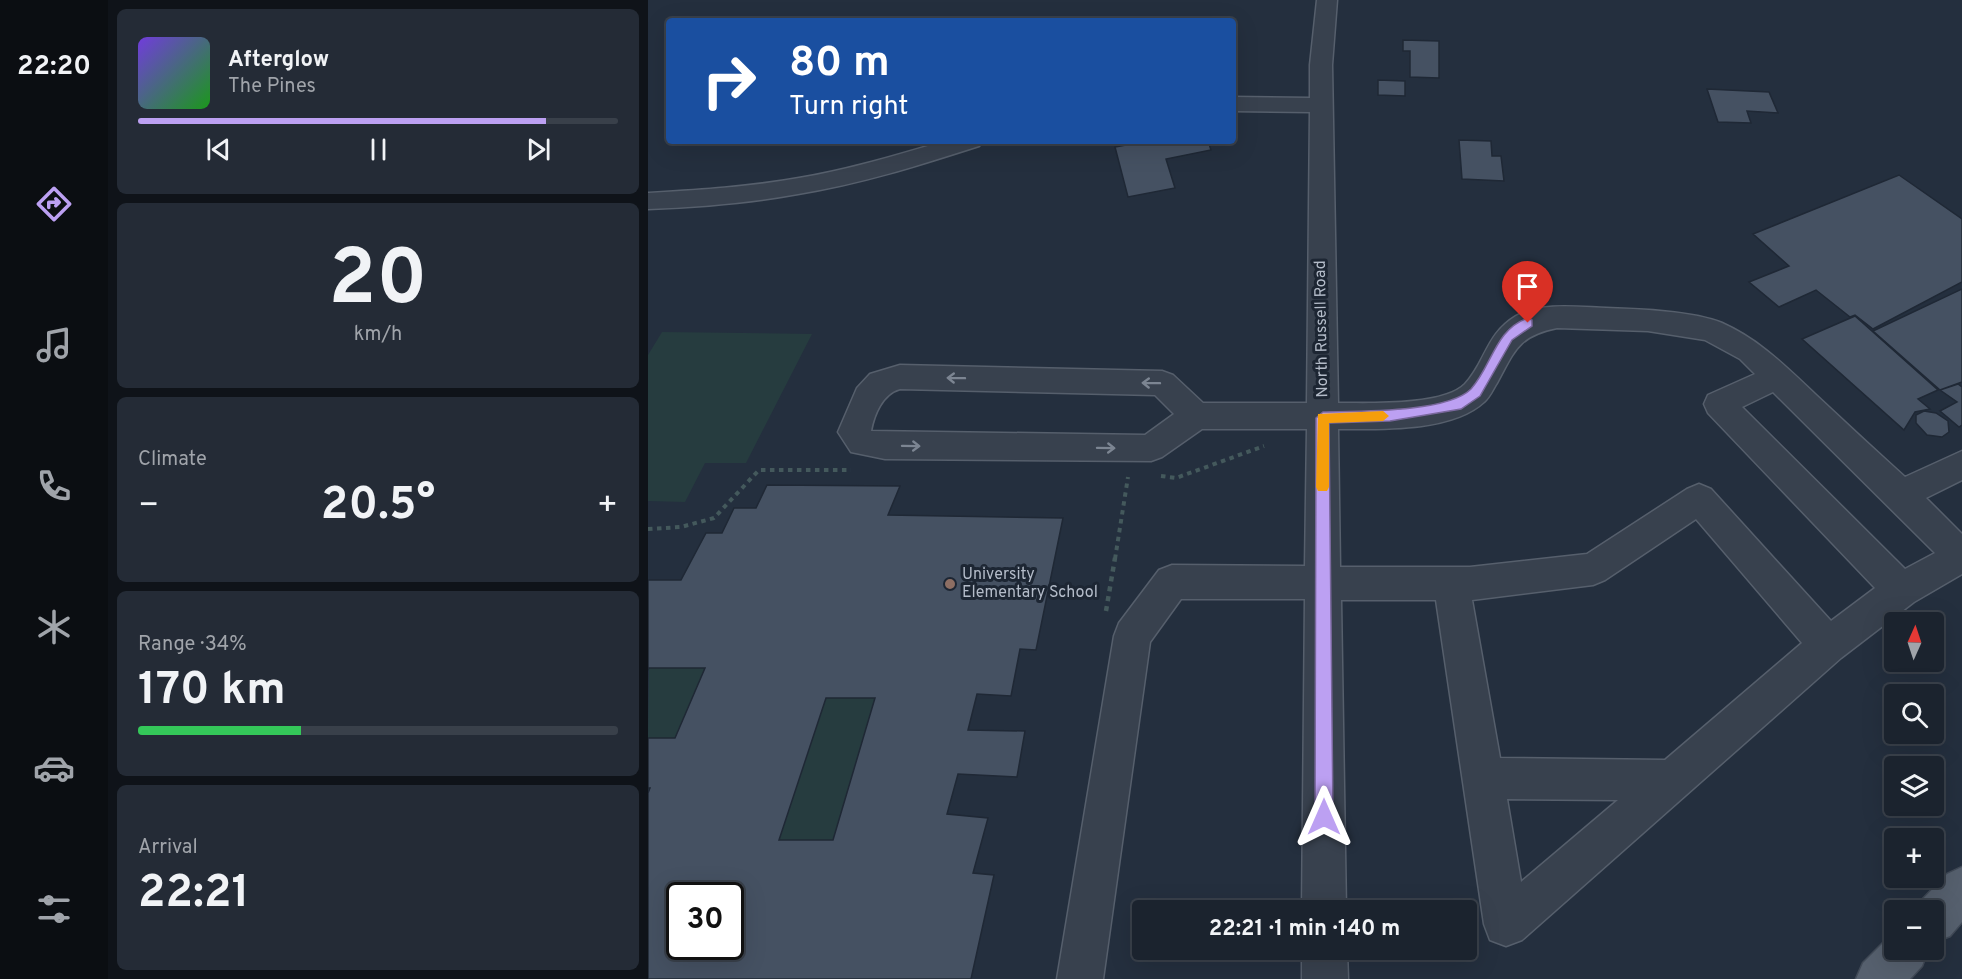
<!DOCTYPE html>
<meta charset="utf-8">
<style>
:root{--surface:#1b232e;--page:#242b36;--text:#f1f3f6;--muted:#a0a4aa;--line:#39404a;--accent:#bca0f2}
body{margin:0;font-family:Overpass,sans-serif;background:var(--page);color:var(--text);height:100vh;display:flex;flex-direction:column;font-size:22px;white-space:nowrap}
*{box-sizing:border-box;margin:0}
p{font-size:20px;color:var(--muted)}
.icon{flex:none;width:33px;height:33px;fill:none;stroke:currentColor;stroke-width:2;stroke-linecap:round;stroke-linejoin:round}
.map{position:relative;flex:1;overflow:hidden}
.side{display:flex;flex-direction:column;gap:9px;padding:9px;background:#0f1319;width:540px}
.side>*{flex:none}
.banner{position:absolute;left:18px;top:18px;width:570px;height:126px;border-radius:6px;box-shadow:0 6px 24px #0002,0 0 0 2px var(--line);background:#1a4fa0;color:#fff;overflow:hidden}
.needle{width:39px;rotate:3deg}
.fabs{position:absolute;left:1236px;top:612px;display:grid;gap:12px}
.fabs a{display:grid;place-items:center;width:60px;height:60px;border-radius:6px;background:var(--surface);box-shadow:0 6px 24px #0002,0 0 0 2px var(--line);font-size:30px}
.speed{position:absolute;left:18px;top:882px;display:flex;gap:12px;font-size:30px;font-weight:700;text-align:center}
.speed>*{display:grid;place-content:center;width:78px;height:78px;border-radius:50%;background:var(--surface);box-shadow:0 6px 24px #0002,0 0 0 2px var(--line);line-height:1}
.speed .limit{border:3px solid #111;border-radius:9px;background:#fff;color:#111}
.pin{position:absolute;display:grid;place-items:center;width:51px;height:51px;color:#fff;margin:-62px -26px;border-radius:50% 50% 50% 0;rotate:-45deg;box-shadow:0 0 6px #0007}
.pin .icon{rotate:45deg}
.me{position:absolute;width:66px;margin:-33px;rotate:0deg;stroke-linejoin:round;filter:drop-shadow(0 0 4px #0008)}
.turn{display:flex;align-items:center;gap:21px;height:126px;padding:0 24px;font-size:27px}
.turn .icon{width:78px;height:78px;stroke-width:2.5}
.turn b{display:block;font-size:42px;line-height:51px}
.big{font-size:45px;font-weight:700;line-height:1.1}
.side .tile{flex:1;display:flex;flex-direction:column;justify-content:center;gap:9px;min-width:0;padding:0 21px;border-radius:9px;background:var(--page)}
.side .dial{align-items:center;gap:0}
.dial b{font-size:78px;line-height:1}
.song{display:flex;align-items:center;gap:18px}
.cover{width:72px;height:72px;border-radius:9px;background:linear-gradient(135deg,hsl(260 70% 55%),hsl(120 70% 35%))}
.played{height:6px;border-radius:3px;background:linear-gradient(90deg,var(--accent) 85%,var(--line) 85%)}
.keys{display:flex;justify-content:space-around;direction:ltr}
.heat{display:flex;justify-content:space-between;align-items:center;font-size:33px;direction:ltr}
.charge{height:9px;border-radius:4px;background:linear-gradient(90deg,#34c759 34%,var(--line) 0)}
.trip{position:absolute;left:484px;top:900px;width:345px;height:60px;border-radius:6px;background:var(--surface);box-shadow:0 6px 24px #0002,0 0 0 2px var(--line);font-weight:700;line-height:60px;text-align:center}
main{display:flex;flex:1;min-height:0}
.menu{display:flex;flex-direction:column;width:108px;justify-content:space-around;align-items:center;background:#0b0e12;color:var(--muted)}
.menu .icon{width:42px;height:42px}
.menu .on{color:var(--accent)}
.menu b{font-size:27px;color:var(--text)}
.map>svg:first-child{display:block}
</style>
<main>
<nav class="menu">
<b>22:20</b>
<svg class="icon on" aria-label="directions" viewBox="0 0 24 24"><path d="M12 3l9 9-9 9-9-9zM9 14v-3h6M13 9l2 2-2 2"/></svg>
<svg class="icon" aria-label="music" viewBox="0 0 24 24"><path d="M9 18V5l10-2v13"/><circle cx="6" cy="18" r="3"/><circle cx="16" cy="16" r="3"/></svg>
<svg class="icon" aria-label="phone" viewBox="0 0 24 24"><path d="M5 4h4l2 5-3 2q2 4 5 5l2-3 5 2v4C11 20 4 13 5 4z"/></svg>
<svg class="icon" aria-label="climate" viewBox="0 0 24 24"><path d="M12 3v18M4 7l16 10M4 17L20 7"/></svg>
<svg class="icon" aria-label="car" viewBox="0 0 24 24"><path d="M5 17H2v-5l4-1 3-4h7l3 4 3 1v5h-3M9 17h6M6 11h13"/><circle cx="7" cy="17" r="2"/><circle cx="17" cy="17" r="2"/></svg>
<svg class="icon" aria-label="filters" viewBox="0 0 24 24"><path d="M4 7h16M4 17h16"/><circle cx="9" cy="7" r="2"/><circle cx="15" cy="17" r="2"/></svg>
</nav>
<section class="side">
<div class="tile">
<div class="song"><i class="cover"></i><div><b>Afterglow</b><p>The Pines</p></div></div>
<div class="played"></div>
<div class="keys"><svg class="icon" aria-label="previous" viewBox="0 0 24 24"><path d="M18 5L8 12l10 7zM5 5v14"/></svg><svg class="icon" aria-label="pause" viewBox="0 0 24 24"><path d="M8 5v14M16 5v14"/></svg><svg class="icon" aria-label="next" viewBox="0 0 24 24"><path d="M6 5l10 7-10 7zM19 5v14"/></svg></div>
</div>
<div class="tile dial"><b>20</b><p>km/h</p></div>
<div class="tile"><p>Climate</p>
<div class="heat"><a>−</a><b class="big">20.5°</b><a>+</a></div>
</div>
<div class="tile"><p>Range · 34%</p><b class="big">170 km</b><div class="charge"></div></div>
<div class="tile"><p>Arrival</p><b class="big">22:21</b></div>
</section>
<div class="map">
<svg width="1314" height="979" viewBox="0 0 1314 979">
<rect width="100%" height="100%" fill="#242f3e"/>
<path fill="#263c3f" d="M14 332 164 334 98 463H57L37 502 0 501V355Z
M1 668H57L27 738H0Z
M178 698H227L185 840H131Z"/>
<path fill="#455162" stroke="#1f2835" stroke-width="1.5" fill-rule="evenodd" d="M755 40 791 41V78L762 77V51H755Z
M730 80 757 81V96L730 95Z
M1059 89 1121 92 1130 113 1099 111 1103 123 1070 122Z
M811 140 843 141 844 156H853L856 181 814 179Z
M500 141H560L563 150 518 159 527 188 480 197 467 147Z
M1251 175 1314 219V282L1225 329 1207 315 1202 317 1168 290 1131 307 1101 282 1141 266 1105 234Z
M1314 289V382L1292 390 1225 331Z
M1207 316 1290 390 1270 399 1282 409 1267 412 1256 430 1154 339Z
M1310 384 1314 387V425L1311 427 1292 411 1309 402 1292 390Z
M1276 411 1288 413 1300 421 1301 432 1294 437 1279 435 1268 423V415Z
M119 485 252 486 240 515 415 518 388 650 372 649 363 696 329 694 320 730 377 731 369 777 310 774 299 814 340 818 325 873 346 875 323 979H0V793L2 788H0V738H27L57 668H1L0 670V580H33L58 533H74L86 508H108ZM178 698H227L185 840H131ZM32 896H82V946H32Z"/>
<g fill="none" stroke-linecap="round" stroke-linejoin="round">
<defs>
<path id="minor" d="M669 0H689L684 65 690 403C720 403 796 406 817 384 838 361 838 334 868 316 894 302 930 307 958 308 989 309 1046 311 1074 323 1112 340 1137 366 1167 394 1197 422 1227 450 1257 477L1314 451V480L1278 498 1314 534V574L1266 602 1193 658 874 940 858 946 842 940 836 924 788 600H693L698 910H654L657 599H533L502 642 455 979H409L466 636 471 623 511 570 524 565 657 566 659 429H554L514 457 503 461 237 459 203 452 190 432 209 388 222 374 252 365 514 371 525 375 555 403H659L662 112 585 111V97L662 98V65ZM909 328 1000 331 1057 340 1092 359 1107 374 1060 395 1056 404 1060 413 1227 588 1183 621 1063 489 1051 484 1039 489 939 554 822 567H692L690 429C732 429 804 432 836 402 842 397 845 389 849 383 867 350 870 336 909 328ZM252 389 507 395 526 414 497 435 223 431C226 415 234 394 252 389ZM1125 392 1287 553 1257 569 1094 407ZM1048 519 1154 643 1017 760 852 758 824 600 945 585 957 580ZM859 799 970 800 873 882Z
M297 141H335L331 146C272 165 212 184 150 194 101 203 50 207 0 209V193C50 190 101 187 151 178 200 170 249 155 297 141Z
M654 950H699L700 979H654Z"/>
<path id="major" d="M1314 867V922L1302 936 1286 942V910H1268L1270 904 1299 874Z
M1246 932V950H1280L1274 966 1262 979H1208L1215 963Z"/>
</defs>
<use href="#minor" stroke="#565f6c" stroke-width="3"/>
<use href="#major" stroke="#414a57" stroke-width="3"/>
<path stroke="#44595c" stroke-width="4" stroke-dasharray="4.5 4.5" stroke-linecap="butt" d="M513 476 528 478 616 446
M0 529 33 527 66 518 111 470H203
M467 559 480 477"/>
<path stroke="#44595c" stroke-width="4.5" stroke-dasharray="5 5" stroke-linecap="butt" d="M458 611 467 558"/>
<use href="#minor" fill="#38414e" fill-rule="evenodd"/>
<use href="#major" fill="#56606e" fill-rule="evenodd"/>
</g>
<defs><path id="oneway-shaft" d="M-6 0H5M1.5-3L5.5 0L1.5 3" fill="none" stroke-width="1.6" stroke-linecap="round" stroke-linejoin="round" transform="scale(1.5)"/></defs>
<g stroke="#7c8592">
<use href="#oneway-shaft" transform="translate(308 378) rotate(-179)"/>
<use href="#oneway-shaft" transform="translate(503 383) rotate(-179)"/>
<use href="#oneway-shaft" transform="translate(263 446) rotate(1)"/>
<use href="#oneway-shaft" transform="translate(458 448) rotate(1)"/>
</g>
<path fill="#bca0f2" stroke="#7a689d" stroke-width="1.5" d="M880 318 884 320V326L864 340 832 396 813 409 742 421 681 423 685 817 682 823 676 826 670 823 667 817 668 418 675 412C709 411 799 413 823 389 844 366 847 329 880 318Z"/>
<path fill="#f59e0b" d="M735 411 741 416 735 421 681 423V487L679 491H670L668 487 670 414Z"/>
<circle fill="#8d6e63" stroke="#1d2633" stroke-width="2" cx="302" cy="584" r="6"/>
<g text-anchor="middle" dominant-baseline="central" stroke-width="6" stroke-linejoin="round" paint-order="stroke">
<g font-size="16" fill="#b4bcc9" stroke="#1d2633">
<text transform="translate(674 329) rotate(-91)">North Russell Road</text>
</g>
<g font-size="16" fill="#b4bcc9" stroke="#1d2633" text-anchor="start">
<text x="314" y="575">University<tspan x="314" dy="18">Elementary School</tspan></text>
</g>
</g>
</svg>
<div class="fabs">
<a><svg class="needle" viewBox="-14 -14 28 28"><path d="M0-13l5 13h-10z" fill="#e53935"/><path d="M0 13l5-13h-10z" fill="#a0a4aa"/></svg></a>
<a><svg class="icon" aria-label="search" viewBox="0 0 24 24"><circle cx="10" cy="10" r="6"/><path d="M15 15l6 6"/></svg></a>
<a><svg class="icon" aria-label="layers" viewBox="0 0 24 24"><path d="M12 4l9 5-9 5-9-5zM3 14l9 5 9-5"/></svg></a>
<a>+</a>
<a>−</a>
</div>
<div class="speed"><div class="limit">30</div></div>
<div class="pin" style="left:880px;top:323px;background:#d93025"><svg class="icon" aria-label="arrive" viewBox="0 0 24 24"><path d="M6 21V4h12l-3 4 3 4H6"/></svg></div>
<svg class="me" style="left:676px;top:817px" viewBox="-20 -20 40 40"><path d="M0-17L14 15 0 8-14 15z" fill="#bca0f2" stroke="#fff" stroke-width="4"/></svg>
<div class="trip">22:21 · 1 min · 140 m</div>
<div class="banner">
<div class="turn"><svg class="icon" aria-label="right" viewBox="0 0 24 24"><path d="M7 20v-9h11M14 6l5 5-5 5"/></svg><div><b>80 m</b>Turn right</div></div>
</div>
</div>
</main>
